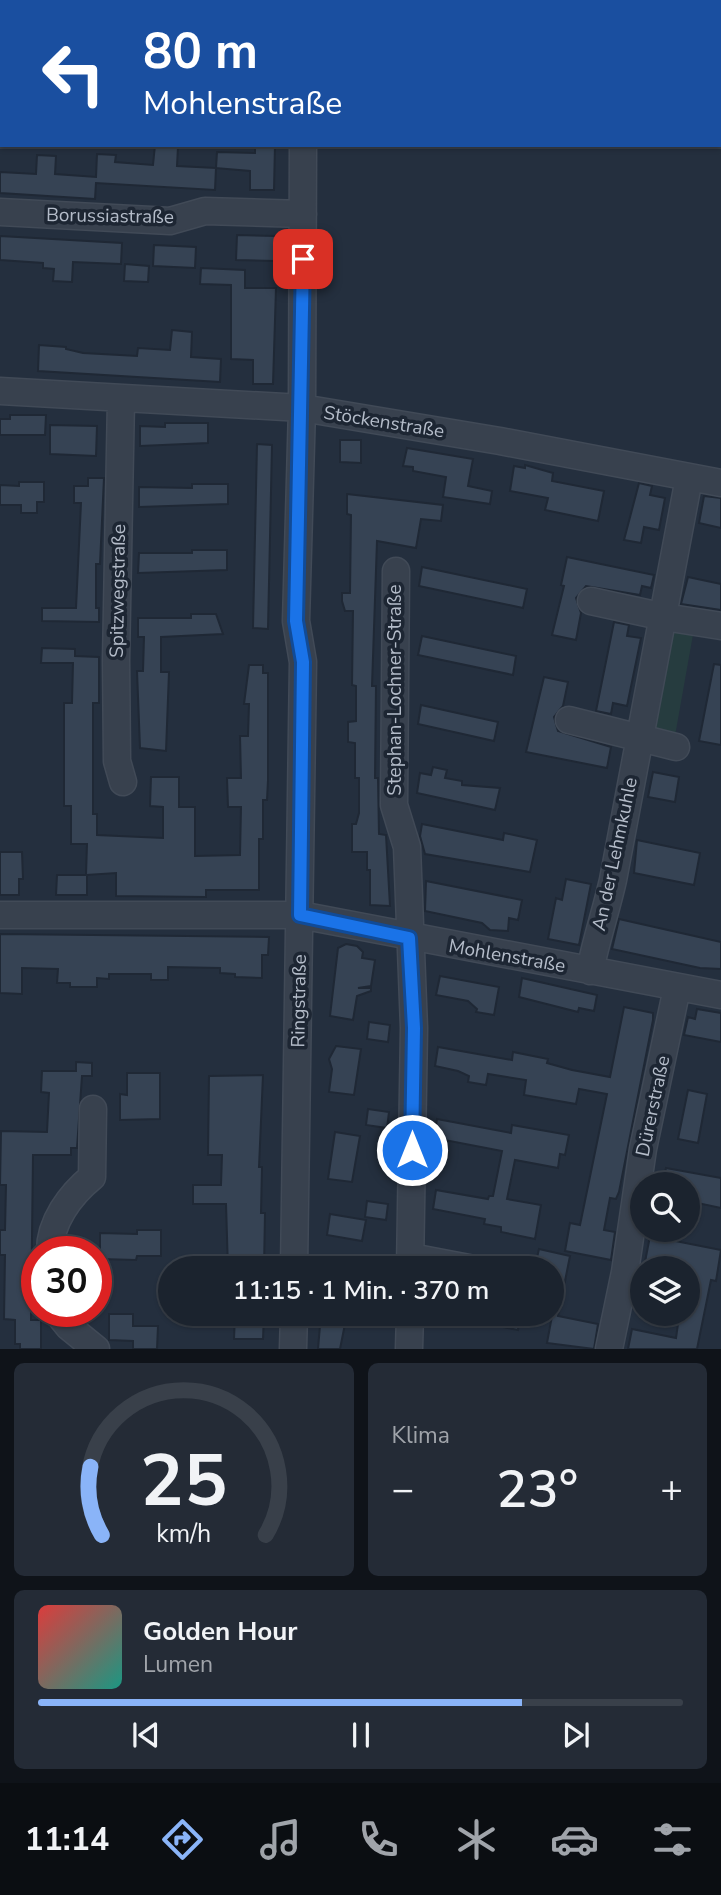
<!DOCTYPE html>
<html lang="de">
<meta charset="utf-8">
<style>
:root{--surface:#1b232e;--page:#242b36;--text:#f1f3f6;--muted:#a0a4aa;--line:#39404a;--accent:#8ab4f8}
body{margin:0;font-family:"Nunito Sans",sans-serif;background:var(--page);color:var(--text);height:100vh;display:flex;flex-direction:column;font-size:26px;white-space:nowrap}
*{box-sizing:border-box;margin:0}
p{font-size:23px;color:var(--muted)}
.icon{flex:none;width:38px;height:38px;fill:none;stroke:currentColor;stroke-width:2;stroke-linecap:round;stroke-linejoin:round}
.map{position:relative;height:1349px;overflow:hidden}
.details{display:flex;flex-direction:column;gap:14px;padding:14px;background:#0f1319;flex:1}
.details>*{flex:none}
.guide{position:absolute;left:0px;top:0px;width:721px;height:147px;box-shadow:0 2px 5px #0004,0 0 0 2px var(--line);background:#1a4fa0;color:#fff;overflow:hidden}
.controls{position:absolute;left:630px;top:1172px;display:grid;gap:14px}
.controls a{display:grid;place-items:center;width:70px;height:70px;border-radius:50%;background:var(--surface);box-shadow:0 2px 5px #0004,0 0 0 2px var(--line);font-size:35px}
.speed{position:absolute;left:21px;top:1236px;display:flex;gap:14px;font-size:35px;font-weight:700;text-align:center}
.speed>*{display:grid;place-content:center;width:91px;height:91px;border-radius:50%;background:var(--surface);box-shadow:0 2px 5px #0004,0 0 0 2px var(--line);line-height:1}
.speed .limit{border:10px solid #d22;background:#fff;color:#111}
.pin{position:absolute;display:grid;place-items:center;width:60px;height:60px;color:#fff;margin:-30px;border-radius:14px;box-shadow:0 4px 10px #0006}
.me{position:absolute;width:77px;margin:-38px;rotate:0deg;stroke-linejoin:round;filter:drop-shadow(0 0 5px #0008)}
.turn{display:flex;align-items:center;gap:24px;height:147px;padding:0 28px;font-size:32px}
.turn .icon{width:91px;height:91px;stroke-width:2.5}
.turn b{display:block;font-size:49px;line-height:60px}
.big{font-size:52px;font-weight:600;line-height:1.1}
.details .widget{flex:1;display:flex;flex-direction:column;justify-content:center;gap:10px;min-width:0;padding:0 24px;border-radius:10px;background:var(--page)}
.details .dial{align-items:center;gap:0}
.dial svg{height:182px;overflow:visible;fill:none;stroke:var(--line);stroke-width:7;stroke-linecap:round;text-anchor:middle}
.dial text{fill:var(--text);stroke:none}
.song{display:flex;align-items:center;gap:21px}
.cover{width:84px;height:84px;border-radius:10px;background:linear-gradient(135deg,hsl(0 70% 55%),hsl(170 70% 35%))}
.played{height:7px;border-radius:4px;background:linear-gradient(90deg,var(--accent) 75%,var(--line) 75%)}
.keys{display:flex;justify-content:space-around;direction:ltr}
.heat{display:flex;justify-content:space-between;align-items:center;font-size:38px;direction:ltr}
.details .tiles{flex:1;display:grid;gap:14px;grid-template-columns:1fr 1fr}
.widget:last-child{grid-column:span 2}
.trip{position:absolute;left:158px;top:1256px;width:406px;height:70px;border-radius:35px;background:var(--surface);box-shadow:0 2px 5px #0004,0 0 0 2px var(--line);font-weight:600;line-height:70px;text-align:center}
.tab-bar{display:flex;height:112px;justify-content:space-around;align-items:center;background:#0b0e12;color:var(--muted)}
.tab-bar .icon{width:49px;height:49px}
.tab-bar .selected{color:var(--accent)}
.tab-bar b{font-size:32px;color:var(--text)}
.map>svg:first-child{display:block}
</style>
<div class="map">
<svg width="721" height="1349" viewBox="0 0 721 1349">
<rect width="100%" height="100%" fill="#242f3e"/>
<path fill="#263c3f" d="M669 624 694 629 675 736 650 732Z"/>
<path fill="#364354" stroke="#1f2835" stroke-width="2" d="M155 145 178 147 177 166 216 168 217 152 255 153V145H275L274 190H250V171L216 168 215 190 96 183 95 199 0 193V172L36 174 37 155 56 156 55 174 96 177 97 154 116 155 115 162 153 165Z
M237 235 276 236 275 261 236 260Z
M0 236 122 243 121 264 73 262 72 282 53 281 54 269 43 268V263L0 260Z
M154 245 196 247 195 268 153 266Z
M125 264 149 266 148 282 124 281Z
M201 268 245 270V288H276L273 384H253V360L231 359V285L200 284Z
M172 330 192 332 191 357 221 359 220 382 38 371 39 345 66 347V349L83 353 137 356 138 348 170 350Z
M10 415H46L45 435H0V419H10Z
M165 423H208V443L140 446V426L165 427Z
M50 425 97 426 96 456 50 454Z
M340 440H361V463L340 462Z
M257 444 272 445 268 629 253 628Z
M407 448 473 459 468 486 492 491 490 504 443 497 446 477 413 471V467L403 466Z
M525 465 553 473 552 481 604 491 598 521 545 510 548 498 510 491 514 466 525 468Z
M88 478H104L100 564H96V608H99V622L42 621V608H76L81 503H74V486H88Z
M19 482H44V502H37V513H21V505H0V485L19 486Z
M639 483 652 486 650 495 665 498 659 530 644 527 641 543 624 540Z
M192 484H228V504L139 507V487L192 488Z
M347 494 443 505 441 521 421 519 416 548 377 541 372 686H376L375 778H378L379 834 386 835 390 906 370 905V870H367V852H352V824H356L359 813V778H355V743L348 742V722L356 721V686L352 685 353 611H345L342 601V593H350L351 515 347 514Z
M704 496 721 498V528L699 523Z
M192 550H227V570L138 573 139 553H192Z
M567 557 654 575 651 588 642 586 640 595 586 586 576 598 581 613 576 640 552 635 564 586 561 585Z
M422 567 527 589 523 608 419 586Z
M688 577 721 584V610L681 604Z
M191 614H216L223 634 161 637V672H169L166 751 140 748 137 671H143L144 637H138V618H191Z
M614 622 629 625 627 636 641 638 627 706 613 703 611 714 596 711Z
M422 636 516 656 513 675 418 655Z
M42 648 75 649V656L99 657V703H93V814H97V835L163 838V807L150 806 151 777H179V807H195V856L240 855 241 807H228L227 778H241L240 736H248L249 704H244L249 665H263V673H268V780L267 800H263V839H259V890H206V897L116 896V873L86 875 87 844H71V806H64V703H72L73 663H41Z
M714 664 721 665V745L699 741Z
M544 677 568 682 563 706 554 717 558 731 611 747 607 768 526 752Z
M421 705 498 722 494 741 418 724Z
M433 767 447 770 445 778 462 781V785L500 788 495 810 417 793 420 773 431 775Z
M653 772 679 777 675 802 648 797Z
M422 824 503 840 504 833 537 840 530 872 425 854 420 836Z
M637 840 700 853 694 885 634 873Z
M0 852H22L23 879H19V895H0Z
M57 875H87V895H56Z
M566 879 591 884 579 945 548 939 556 898 562 900Z
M426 881 522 900 518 920 509 918 508 931 490 930 482 923 425 911Z
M619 919 721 942V969L700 968 612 949Z
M0 934 269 937 268 955H262V978L235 977V974L220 973V968L168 967V980H151V974H109V979L97 978V987H70V983H57L58 969 22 968V994L0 993Z
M346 944 357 946 363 952 362 958 375 960 371 986 358 988H371V991L357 996 353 1020 330 1016 338 948Z
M440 976 499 987 494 1015 476 1012 477 1009 468 1001 436 995Z
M522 978 597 995 594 1011 579 1008 578 1012 519 997Z
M624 1007 653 1013V1020L619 1192 616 1199 610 1198 604 1230 615 1232 611 1260 565 1251 570 1223 580 1225 607 1094 579 1089 576 1104 524 1095 526 1080 488 1074 486 1085 468 1082 469 1076 458 1071 435 1066 438 1047 512 1060 513 1052 548 1059 547 1063 572 1070 610 1077Z
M697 1009 721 1013V1042L684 1035 688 1017 695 1019Z
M369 1022 390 1025 388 1042 367 1039Z
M336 1046 361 1049 354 1095 329 1092 332 1069 329 1059Z
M76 1062 92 1063V1076H82L77 1148H71V1155H33L31 1320H41V1349H20V1344H15V1320L4 1319 5 1255H0V1230H5L6 1185H0L1 1131 47 1132 49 1093 41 1092 42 1071H76Z
M127 1073H160V1119L120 1120V1094L127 1095Z
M263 1075 259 1167H262L261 1213H265L264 1269H228L226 1204H193V1185H221L222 1155H208L209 1076Z
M688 1090 707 1094 698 1143 678 1139Z
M368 1109 389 1112 387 1128 366 1125Z
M437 1119 511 1133 512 1125 569 1135 565 1155 560 1154 558 1168 515 1160 507 1199 541 1205 535 1239 501 1232V1227L484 1224 485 1219 433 1209 436 1190 488 1199 489 1196H493L502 1151 434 1138Z
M335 1132 360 1136 352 1182 328 1179Z
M666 1168 721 1178V1208L688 1201V1185H662Z
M367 1201 388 1204 386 1220 365 1217Z
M330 1214 366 1220 362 1241 327 1235Z
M137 1230H161V1256H137L136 1260 100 1259V1233L137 1234Z
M650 1236 721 1250 716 1281 711 1280 697 1349H628L632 1329 676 1338 679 1317H688V1269L644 1267Z
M539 1249 570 1256 558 1316 598 1324 594 1349 547 1343 552 1316 551 1269 535 1266Z
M109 1314H133V1326H158L157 1349H133V1341L109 1340Z
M235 1314H264L263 1339H234Z
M321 1314H347L340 1349H318Z
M475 1314H520L518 1330 474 1321Z"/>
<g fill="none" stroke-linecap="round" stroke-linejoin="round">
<defs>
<path id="minor" d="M305 2V0
M0 212 170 221 205 211 303 214
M0 391 302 408 500 441 721 483
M121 399 116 660 117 761 123 782
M396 571 394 805 407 847 414 1028 410 1269
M591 601 660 616
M664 617 721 626
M569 720 676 747
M0 915H300L721 995
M590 971C596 940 606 911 613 880L689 478
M50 1251C50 1222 70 1195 92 1177L93 1109
M411 1257 474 1269
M294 1269 303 662 296 621 302 408 303 145
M56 1311 69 1327 96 1349
M293 1349 294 1314
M409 1349 410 1314
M609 1349 625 1272 643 1149 677 988"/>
</defs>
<use href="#minor" stroke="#414a57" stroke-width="29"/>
<use href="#minor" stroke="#38414e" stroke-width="26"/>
</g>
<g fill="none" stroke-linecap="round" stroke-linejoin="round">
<defs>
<path id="route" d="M303 259 296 621 303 662 300 915 409 938 414 1028 412 1150"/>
</defs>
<use href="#route" stroke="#114b97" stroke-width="18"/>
<use href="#route" stroke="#1a73e8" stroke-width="12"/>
</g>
<g text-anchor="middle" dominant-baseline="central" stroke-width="7" stroke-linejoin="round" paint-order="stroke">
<g font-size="19" fill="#b4bcc9" stroke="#1d2633">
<text transform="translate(110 216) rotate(1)">Borussiastraße</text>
<text transform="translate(384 422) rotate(9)">Stöckenstraße</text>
<text transform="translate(118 591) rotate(-89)">Spitzwegstraße</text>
<text transform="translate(395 690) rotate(-90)">Stephan-Lochner-Straße</text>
<text transform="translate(615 854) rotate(-78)">An der Lehmkuhle</text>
<text transform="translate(507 956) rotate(10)">Mohlenstraße</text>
<text transform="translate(299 1001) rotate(-89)">Ringstraße</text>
<text transform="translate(653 1106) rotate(-78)">Dürerstraße</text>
</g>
</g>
</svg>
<div class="controls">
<a><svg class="icon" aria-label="search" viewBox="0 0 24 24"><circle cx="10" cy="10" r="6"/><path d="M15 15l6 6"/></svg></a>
<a><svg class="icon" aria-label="layers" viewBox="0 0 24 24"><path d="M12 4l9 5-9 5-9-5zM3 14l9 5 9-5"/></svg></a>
</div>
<div class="speed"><div class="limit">30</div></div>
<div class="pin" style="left:303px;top:259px;background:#d93025"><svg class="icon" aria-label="arrive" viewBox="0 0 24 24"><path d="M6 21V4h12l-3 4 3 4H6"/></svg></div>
<svg class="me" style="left:412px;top:1150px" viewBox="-20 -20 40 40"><circle r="17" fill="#1a73e8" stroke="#fff" stroke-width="3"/><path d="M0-11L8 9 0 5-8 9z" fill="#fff"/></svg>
<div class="trip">11:15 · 1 Min. · 370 m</div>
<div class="guide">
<div class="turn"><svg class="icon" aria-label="left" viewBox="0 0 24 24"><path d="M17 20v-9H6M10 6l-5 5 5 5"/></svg><div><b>80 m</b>Mohlenstraße</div></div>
</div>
</div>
<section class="details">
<div class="tiles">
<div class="widget dial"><svg viewBox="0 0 100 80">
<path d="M14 69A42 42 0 1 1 86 69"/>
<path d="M14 69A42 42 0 0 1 9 39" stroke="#8ab4f8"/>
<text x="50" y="56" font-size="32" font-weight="700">25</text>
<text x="50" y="72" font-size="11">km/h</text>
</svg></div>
<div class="widget"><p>Klima</p>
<div class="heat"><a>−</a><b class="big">23°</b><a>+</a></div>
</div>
<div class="widget">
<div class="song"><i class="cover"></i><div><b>Golden Hour</b><p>Lumen</p></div></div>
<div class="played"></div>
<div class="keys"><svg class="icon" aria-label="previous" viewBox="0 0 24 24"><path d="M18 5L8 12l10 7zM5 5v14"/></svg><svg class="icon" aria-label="pause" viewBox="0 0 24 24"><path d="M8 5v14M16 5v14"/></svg><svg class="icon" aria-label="next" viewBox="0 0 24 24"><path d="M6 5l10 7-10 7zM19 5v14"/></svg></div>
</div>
</div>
</section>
<nav class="tab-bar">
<b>11:14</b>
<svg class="icon selected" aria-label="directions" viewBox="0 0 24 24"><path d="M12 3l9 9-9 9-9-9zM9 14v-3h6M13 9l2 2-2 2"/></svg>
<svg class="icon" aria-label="music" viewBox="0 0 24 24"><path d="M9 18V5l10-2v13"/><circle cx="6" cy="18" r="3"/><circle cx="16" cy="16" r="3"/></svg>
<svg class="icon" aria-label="phone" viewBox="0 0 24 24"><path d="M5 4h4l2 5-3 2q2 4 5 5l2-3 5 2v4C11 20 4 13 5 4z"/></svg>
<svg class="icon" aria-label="climate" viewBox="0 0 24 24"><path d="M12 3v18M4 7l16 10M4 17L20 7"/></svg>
<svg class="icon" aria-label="car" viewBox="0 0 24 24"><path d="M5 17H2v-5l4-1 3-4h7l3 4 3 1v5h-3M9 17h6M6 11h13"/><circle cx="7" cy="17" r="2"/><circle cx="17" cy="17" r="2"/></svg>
<svg class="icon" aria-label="filters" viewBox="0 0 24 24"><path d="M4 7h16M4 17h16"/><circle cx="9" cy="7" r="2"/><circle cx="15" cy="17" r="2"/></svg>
</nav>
